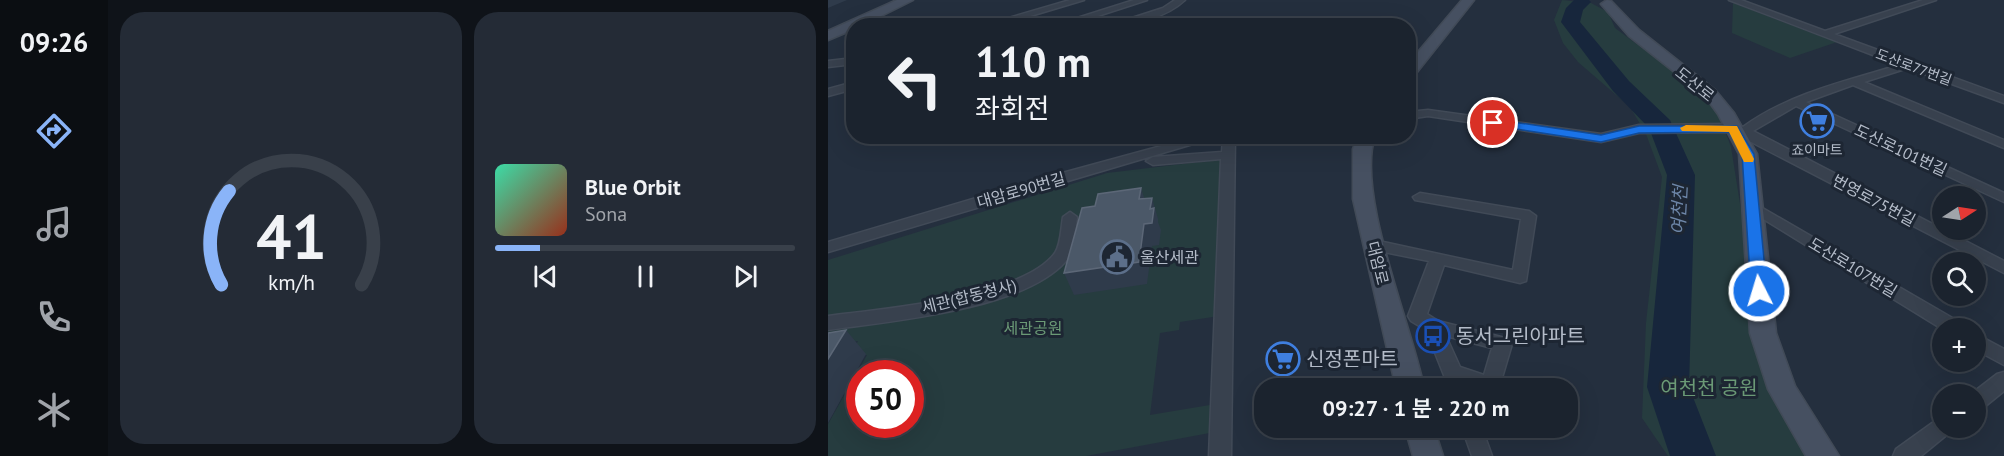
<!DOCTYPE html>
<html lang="ko">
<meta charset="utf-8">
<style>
:root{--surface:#1b232e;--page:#242b36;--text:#f1f3f6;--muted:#a0a4aa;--line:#39404a;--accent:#8ab4f8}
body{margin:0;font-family:"PT Sans","Noto Sans KR",sans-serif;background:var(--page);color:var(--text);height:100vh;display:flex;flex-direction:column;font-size:22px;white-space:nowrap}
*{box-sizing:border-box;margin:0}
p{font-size:20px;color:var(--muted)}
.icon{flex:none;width:33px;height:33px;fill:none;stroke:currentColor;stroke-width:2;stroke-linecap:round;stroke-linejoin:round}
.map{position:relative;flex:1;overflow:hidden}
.details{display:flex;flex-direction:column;gap:12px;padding:12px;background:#0f1319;width:720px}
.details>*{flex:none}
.banner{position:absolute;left:18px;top:18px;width:570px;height:126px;border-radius:24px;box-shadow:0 6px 24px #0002,0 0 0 2px var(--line);background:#1b232e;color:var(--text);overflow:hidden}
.needle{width:39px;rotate:78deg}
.buttons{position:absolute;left:1104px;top:186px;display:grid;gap:12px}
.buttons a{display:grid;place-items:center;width:54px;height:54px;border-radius:50%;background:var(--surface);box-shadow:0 6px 24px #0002,0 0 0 2px var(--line);font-size:30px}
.speed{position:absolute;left:18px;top:360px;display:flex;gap:12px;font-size:30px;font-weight:700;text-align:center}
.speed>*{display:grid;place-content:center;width:78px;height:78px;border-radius:50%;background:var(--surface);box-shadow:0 6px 24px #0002,0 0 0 2px var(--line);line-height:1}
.speed .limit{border:9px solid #d22;background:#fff;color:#111}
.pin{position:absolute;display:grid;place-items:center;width:51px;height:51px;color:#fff;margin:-26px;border:3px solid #fff;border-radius:50%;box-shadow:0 2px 6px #0007}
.me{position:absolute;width:66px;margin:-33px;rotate:355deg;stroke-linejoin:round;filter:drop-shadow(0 0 4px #0008)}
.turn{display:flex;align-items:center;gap:21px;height:126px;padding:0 30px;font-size:27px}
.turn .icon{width:78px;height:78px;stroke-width:2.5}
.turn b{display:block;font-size:42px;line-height:51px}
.details .widget{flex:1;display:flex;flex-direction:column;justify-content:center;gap:9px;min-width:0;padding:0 21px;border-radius:24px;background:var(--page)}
.details .dial{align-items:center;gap:0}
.dial svg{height:156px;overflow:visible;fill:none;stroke:var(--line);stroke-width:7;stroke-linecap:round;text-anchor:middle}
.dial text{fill:var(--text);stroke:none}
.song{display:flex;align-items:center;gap:18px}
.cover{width:72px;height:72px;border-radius:9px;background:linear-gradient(135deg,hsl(160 70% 55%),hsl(10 70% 35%))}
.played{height:6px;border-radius:3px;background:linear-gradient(90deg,var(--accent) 15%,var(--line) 15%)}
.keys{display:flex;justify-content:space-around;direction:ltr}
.details .tiles{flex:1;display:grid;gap:12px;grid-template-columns:repeat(2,1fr)}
.trip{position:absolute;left:426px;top:378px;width:324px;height:60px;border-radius:24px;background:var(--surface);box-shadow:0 6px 24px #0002,0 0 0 2px var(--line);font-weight:600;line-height:60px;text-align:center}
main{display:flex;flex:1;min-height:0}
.dock{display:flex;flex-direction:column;width:108px;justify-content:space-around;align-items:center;background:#0b0e12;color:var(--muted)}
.dock .icon{width:42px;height:42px}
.dock .active{color:var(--accent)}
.dock b{font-size:27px;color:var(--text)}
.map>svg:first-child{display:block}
</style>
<main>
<nav class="dock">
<b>09:26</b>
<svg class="icon active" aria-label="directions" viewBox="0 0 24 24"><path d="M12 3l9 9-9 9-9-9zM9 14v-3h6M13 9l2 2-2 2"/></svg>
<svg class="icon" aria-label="music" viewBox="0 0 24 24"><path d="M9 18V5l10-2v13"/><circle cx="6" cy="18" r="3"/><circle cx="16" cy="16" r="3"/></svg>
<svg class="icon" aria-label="phone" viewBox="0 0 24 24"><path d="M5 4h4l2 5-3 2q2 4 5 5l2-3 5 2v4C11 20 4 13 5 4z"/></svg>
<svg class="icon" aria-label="climate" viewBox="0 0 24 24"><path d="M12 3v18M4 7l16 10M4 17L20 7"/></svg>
</nav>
<section class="details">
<div class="tiles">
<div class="widget dial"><svg viewBox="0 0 100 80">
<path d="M14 69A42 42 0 1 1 86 69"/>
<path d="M14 69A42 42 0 0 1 18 21" stroke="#8ab4f8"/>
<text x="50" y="56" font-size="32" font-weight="700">41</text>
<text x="50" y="72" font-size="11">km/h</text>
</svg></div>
<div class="widget">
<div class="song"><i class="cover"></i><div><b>Blue Orbit</b><p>Sona</p></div></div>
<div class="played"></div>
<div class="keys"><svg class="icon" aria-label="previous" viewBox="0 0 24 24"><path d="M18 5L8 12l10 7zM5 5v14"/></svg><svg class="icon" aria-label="pause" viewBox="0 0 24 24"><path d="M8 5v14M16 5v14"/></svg><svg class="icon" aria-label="next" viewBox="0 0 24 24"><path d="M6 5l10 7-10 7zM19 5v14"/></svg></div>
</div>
</div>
</section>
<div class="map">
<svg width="1176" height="456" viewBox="0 0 1176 456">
<rect width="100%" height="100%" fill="#242f3e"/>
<path fill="#263c3f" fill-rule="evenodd" d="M734 0 763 3 780 12 787 28 856 79 890 112 903 147 923 273 986 456H840L814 418 818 323 834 177 818 134 802 107 750 62 735 43 726 20Z
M905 3 1005 41 1009 42 962 58 904 33Z
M396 159 391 316 352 322 351 330 332 333 322 415 388 404 387 432 258 456H0V424L39 355 20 358 30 341 0 345V260L279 173ZM32 374H82V424H32Z"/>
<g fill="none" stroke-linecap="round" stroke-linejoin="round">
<path fill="#17263c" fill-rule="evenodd" d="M746 0H761L763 2 755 10 752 22 801 81 842 120 867 175 861 387 888 456H842L819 387 839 175 821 128 785 91 733 22 738 8Z"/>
<defs>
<path id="street" d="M242 0H256L169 26H153Z
M306 0H319L239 26H224Z
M347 0H357C338 18 304 26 279 26L335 8Z
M901 0H913L997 31 1095 0H1108L1006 34 1176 96V103L1080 68 1036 82 1176 140V148L1025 85 978 102 1176 193V202L968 106 925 131 1176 261V273L904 132 811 133 773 142 600 116 580 119V112L600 110 773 134 811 125 905 124 915 127C960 94 1018 81 1071 65Z
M26 58V64L0 67V61Z
M26 82V89L0 96V89Z
M370 136H392L0 252V242L205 181Z
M395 136H407L403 456H381L393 159 325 165 318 161 325 157 394 152Z
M592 193 701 211 708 216 698 281 692 283 616 265 599 314 610 321 681 339 684 344 671 388H649L640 386 641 388H621L598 330 583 321 580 316 601 261 546 250 538 245 546 240 685 270 693 219 587 200 585 197ZM618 336 664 348 656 375 632 367Z
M924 202 1133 323 1136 328 1114 329 919 209 917 206 919 203Z
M242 212 249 217C247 231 248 249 238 261 195 310 63 321 0 330V316C53 309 194 298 227 253 233 244 233 228 235 217Z
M1148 334 1176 349V365L1148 350Z
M1176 372V391L1155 408 1148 410V394H1143L1169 374Z
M1114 418V428H1124L1121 433 1093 456H1065L1068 449 1107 421Z
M634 428H654L664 456H644Z"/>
<path id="secondary" d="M69 0H85L33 26H26V29L0 40V31Z
M634 0H646L585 77 580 78V64Z
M779 0 783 1 811 30 887 90 906 113 929 154 948 333 967 386 1011 456H978L940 389 922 333 911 154 890 114 877 96 801 36 773 4Z
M530 136H547C527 193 584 326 596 388H568L525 199V149Z
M577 428H606L615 456H585Z"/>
</defs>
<use href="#street" stroke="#414a57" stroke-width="3"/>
<use href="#secondary" stroke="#414a57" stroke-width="3"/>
<use href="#street" fill="#38414e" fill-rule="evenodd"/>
<use href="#secondary" fill="#465061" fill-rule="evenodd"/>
</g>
<path fill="#2f3b4b" d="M0 0H19L0 8Z
M313 188 320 210 311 199Z
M324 198 330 219V222L333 230 331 245 324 246 319 284 246 295 236 273 316 224 322 209Z
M18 330 38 354 0 423V359Z"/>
<path fill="#4b5868" stroke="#5c6777" stroke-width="1.5" d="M313 188 311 199 324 198 322 209 326 208 324 223 316 224 311 262 236 273 254 208 267 206 270 194Z
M18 330 0 359V333Z"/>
<path fill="#1a73e8" stroke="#114b97" stroke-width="1.5" d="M665 119 773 135 811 126H909L926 154 939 291 936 295H925L923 291 914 154 901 132 811 133 773 142 661 125V120Z"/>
<path fill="#f59e0b" d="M858 125 909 126 926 159 925 162H916L901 132 854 131 852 128Z"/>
<defs>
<symbol id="supermarket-ring" viewBox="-11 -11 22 22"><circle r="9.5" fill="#1d2633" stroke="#3f7fe0" stroke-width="1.5"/><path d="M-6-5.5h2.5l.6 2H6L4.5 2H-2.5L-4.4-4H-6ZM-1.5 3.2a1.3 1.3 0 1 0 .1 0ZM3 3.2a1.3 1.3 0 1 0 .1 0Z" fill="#3f7fe0"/></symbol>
<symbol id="civic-ring" viewBox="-11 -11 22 22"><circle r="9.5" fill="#1d2633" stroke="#5c6f8a" stroke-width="1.5"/><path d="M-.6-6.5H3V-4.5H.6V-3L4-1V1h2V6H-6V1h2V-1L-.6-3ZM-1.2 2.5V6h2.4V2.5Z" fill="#5c6f8a"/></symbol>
<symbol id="bus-ring" viewBox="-11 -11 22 22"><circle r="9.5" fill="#1d2633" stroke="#1a4fb4" stroke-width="1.5"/><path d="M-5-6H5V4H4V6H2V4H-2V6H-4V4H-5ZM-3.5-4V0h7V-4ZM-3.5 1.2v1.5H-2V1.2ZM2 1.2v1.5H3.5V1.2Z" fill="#1a4fb4"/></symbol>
</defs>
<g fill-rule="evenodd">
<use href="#supermarket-ring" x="970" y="102" width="38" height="38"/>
<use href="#civic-ring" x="270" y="238" width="38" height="38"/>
<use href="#bus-ring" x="586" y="317" width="38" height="38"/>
<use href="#supermarket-ring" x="436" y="340" width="38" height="38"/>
</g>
<g text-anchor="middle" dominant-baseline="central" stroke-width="6" stroke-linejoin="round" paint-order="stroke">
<g font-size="14" fill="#b4bcc9" stroke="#1d2633">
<text transform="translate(1086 67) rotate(20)">도산로77번길</text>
</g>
<g font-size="14" fill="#b4bcc9" stroke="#1d2633">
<text x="989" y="150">죠이마트</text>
</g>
<g font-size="16" fill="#b4bcc9" stroke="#1d2633">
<text transform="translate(867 84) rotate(39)">도산로</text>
<text transform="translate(1073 150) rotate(25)">도산로101번길</text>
<text transform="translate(193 190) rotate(-16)">대암로90번길</text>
<text transform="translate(1046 200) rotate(28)">번영로75번길</text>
<text transform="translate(550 263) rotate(76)">대암로</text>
<text transform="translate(1025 267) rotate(31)">도산로107번길</text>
<text transform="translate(141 296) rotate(-14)">세관(합동청사)</text>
</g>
<g font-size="16" fill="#b4bcc9" stroke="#1d2633" text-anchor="start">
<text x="312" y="257">울산세관</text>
</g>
<g font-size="16" fill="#6b9a76" stroke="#1d2633">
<text x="205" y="328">세관공원</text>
</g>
<g font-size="18" font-style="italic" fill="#6d86a8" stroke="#1d2633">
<text transform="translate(851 210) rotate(-87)">여천천</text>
</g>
<g font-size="20" fill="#b4bcc9" stroke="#1d2633" text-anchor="start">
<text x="628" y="336">동서그린아파트</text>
<text x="478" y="359">신정폰마트</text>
</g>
<g font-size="20" fill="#6b9a76" stroke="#1d2633">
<text x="881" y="388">여천천 공원</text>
</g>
</g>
</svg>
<div class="buttons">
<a><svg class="needle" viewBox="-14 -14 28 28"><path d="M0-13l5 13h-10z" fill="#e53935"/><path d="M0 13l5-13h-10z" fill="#a0a4aa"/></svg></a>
<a><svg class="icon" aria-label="search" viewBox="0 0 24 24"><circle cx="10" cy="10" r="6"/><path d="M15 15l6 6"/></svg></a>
<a>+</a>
<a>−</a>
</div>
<div class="speed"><div class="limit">50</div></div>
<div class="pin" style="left:665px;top:123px;background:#d93025"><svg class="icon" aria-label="arrive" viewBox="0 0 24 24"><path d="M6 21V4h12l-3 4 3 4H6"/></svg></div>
<svg class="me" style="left:931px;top:291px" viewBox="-20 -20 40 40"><circle r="17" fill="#1a73e8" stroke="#fff" stroke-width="3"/><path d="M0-11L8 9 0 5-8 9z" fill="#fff"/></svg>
<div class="trip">09:27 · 1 분 · 220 m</div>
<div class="banner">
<div class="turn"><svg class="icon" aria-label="left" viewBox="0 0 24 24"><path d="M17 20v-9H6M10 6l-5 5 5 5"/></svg><div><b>110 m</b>좌회전</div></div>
</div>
</div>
</main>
